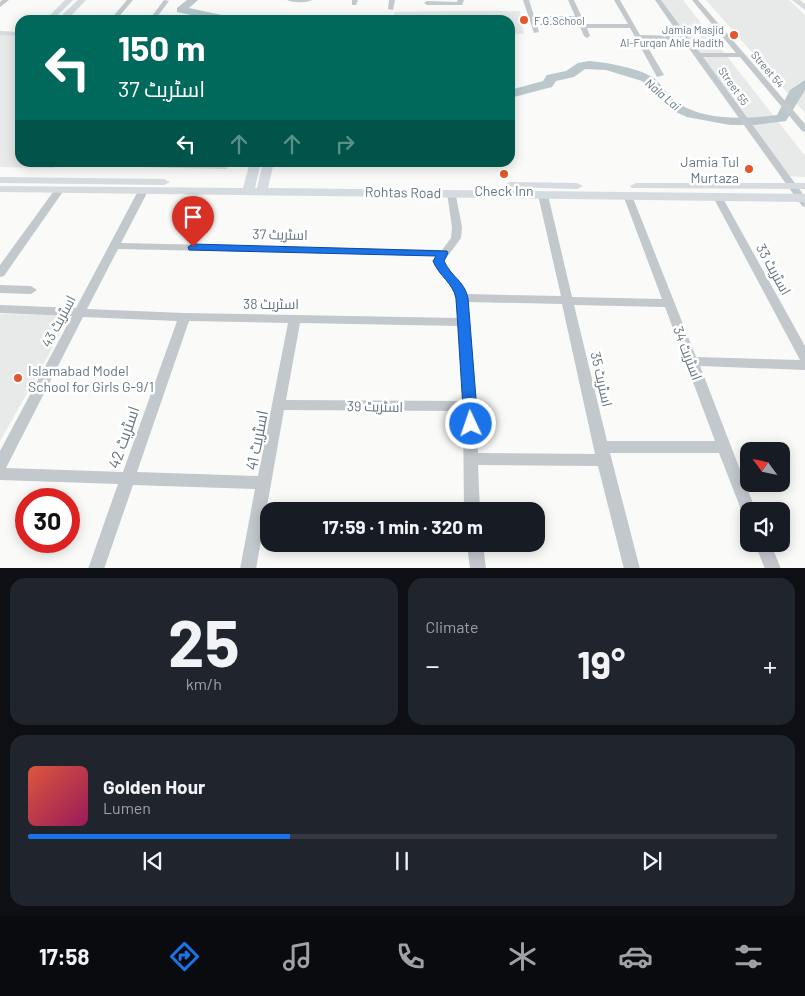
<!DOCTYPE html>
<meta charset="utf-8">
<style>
:root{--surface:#171b24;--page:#20242c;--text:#f1f3f6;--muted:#9ea1a6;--line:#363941;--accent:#1a73e8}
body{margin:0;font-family:Barlow,Cairo,sans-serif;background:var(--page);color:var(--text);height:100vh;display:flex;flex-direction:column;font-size:19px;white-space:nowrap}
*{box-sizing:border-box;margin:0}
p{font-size:16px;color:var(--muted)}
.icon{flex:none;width:28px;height:28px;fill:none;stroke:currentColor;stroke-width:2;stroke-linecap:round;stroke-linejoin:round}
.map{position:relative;height:568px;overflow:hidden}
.sheet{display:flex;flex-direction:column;gap:10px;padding:10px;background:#0d0f14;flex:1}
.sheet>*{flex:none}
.top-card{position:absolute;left:15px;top:15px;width:500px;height:152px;border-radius:15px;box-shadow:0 2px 12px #0003;background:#00695c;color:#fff;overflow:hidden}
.needle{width:32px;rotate:303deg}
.fabs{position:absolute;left:740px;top:442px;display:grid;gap:10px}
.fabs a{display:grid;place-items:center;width:50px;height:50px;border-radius:10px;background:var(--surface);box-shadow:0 2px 12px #0003;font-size:25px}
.speed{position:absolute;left:15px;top:488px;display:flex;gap:10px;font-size:25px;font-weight:700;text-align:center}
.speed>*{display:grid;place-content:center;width:65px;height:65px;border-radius:50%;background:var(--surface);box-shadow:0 2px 12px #0003;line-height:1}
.speed .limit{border:8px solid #d22;background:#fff;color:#111}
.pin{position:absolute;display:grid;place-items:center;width:42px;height:42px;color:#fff;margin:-51px -21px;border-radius:50% 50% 50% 0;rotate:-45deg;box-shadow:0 0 5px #0007}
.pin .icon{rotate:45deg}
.me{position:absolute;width:55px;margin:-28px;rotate:357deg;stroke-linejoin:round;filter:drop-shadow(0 0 4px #0008)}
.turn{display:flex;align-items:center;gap:18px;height:105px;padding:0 20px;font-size:22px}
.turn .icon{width:65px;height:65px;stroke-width:2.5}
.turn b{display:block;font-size:35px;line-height:42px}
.lanes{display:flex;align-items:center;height:48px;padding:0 20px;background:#0003;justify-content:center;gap:25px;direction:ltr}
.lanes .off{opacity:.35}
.big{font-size:38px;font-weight:700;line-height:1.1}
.sheet .card{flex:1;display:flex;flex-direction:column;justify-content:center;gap:8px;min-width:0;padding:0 18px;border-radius:15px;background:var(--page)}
.sheet .dial{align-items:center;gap:0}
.dial b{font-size:65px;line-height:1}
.song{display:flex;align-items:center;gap:15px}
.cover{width:60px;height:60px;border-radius:8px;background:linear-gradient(135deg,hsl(10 70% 55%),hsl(330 70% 35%))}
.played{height:5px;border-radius:2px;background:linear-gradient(90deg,var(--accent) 35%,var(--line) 35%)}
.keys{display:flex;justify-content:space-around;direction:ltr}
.heat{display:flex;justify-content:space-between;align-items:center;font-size:28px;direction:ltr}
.sheet .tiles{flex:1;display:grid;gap:10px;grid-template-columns:1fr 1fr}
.card:last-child{grid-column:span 2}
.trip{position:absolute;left:260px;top:502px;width:285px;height:50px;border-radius:15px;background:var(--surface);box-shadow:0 2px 12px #0003;font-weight:700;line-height:50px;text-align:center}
.tab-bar{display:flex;height:80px;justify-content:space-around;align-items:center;background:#090b0e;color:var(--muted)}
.tab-bar .icon{width:35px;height:35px}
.tab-bar .active{color:var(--accent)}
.tab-bar b{font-size:22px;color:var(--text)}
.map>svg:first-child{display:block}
</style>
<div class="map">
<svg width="805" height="569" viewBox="0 0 805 569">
<rect width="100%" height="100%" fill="#fafaf8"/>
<path fill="#e8e9e9" d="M661 0H683L805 156V177L786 176Z
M706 0H789L805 15V113Z
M449 11H520L524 34H510V20H396L394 12Z
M0 34H20V162L58 163 54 168 0 167Z
M0 314 71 315 0 441Z"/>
<path fill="#dadfd7" d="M59 163V162L229 163 227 169 57 165Z"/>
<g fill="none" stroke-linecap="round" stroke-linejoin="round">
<path fill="#bbc7cb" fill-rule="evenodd" d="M187 0H198L189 8 231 17 236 20H215L177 12V8Z
M589 61C605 62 643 69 655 79 664 87 669 98 679 104 707 121 746 119 777 115L790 90 805 80V90L786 121 755 125H730L687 117 669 109 642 81 606 70 585 69 574 77 556 81 552 87 510 98V90L543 81 547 75 566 71 578 63Z"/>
<path fill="#c3c8cc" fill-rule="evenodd" d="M2 0H9L0 7V2Z
M127 0H133L116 20H110Z
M164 0 169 1 155 20H149Z
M287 0H312C307 3 292 3 287 0Z
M352 0H358L356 5H352Z
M389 0H395L393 10 388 9Z
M458 0H464L462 5H427L424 3 427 1 457 2Z
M523 0H529L534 16H575L568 0H574L585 24H628L614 0H620L640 35 680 36 655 0H661L700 53H736L692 0H698L805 124V132L802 131 740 57H703L805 197V207L802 206 683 40 643 39 664 75 657 77 630 28H587L590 36 587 38 584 36 577 20H535L539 32 534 33Z
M59 187 64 190 4 276 0 277V265L56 188Z
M143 188 148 191 121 243 442 250 451 238 452 227 447 193 452 190 455 191 462 227 461 238 444 261 466 294 561 296 538 195 543 192 548 195 572 297 662 299 623 195 625 193H631L696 357 800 360 712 195 714 193H720L805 346V370L700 366 756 511H749V519L744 517 719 453H610L640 569H624L598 466 478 465 480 511H464L463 411 284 410 256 569H240L255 489 133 485 104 569H88L118 484 0 480V451L72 316 0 313V305L76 308 138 191ZM118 249 437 256 434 261 454 292 458 318 184 313 87 309ZM468 302 562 304 595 454 478 453 477 406ZM574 305 665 307 715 441H607ZM83 317 177 321 123 472 6 468ZM189 321 288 323 258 476 137 472ZM300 323 458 326 463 401 286 400Z
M0 285 31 286 37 290 31 294 0 293Z
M467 544H483L486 569H470Z
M755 544H771L781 569H765Z"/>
<path fill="#d6dbdf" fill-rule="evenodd" d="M65 0H73L53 20H45Z
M78 0H86L69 18H63V14Z
M792 0H800L805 4V10Z
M0 31 20 32V36L0 35Z
M250 162H261L255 188H257L263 162H274L268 188 805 194V202L0 192V186L243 188Z
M0 177 164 179 170 182 164 185 3 183H0Z
M511 182 577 183 583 186 577 189 507 187V183Z
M636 183H805V189L632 188 630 186Z"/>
</g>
<path fill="#1a73e8" stroke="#114b97" d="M193 244 447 251 448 253 444 261C451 277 464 280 468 298L478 424 476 428H466L464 424 456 298C453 283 439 276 433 261L436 256 189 250 188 247Z"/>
<g fill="#e4572e" stroke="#fff" stroke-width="2">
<circle cx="524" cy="20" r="5"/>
<circle cx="734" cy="35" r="5"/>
<circle cx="749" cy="169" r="5"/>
<circle cx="504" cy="174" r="5"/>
<circle cx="18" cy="378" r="5"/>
</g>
<g text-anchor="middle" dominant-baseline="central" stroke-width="5" stroke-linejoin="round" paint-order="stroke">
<g font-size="11" fill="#657683" stroke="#fff" text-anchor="start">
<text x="534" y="20">F.G.School</text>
<text x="724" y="29" text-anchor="end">Jamia Masjid<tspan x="724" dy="13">Al-Furqan Ahle Hadith</tspan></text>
</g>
<g font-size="11" fill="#657683" stroke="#fff">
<text transform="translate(768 69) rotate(49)">Street 54</text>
<text transform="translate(734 86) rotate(55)">Street 55</text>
</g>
<g font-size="12" font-style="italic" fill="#60757c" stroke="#fff">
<text transform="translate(663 94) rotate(40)">Nala Lai</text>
</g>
<g font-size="14" fill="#657683" stroke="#fff" text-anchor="end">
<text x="739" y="161">Jamia Tul<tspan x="739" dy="16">Murtaza</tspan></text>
<text x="504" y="190" text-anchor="middle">Check Inn</text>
<text x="28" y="370" text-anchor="start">Islamabad Model<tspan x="28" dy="16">School for Girls G-9/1</tspan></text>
</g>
<g font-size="14" fill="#657683" stroke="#fff">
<text transform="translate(403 192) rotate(1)">Rohtas Road</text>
<text transform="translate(280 234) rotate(1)">اسٹریٹ 37</text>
<text transform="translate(774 269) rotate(61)">اسٹریٹ 33</text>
<text x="271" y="303">اسٹریٹ 38</text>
<text transform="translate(58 321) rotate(-62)">اسٹریٹ 43</text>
<text transform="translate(688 353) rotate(69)">اسٹریٹ 34</text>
<text transform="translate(602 379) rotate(77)">اسٹریٹ 35</text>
<text transform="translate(375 406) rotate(1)">اسٹریٹ 39</text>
</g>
<g font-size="16" fill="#657683" stroke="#fff">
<text transform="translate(123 437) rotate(-71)">اسٹریٹ 42</text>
<text transform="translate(256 440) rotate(-79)">اسٹریٹ 41</text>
</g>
</g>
</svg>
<div class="fabs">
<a><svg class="needle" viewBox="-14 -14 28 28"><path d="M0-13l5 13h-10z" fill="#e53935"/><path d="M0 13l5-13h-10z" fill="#9ea1a6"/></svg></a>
<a><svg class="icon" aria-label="sound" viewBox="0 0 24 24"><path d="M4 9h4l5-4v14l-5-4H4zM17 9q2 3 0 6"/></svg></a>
</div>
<div class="speed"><div class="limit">30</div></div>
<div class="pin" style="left:193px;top:247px;background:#d93025"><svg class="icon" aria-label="arrive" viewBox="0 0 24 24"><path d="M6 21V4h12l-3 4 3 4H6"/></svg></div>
<svg class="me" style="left:471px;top:424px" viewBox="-20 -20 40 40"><circle r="17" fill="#1a73e8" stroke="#fff" stroke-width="3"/><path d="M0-11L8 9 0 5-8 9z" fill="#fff"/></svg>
<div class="trip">17:59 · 1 min · 320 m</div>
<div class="top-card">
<div class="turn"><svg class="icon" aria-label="left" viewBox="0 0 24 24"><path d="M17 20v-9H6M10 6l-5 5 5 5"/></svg><div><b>150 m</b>اسٹریٹ 37</div></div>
<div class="lanes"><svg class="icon" aria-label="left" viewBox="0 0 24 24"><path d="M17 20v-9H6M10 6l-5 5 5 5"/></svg><svg class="icon off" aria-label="ahead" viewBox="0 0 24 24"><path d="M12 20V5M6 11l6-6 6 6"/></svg><svg class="icon off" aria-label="ahead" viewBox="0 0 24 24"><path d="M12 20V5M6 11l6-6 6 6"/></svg><svg class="icon off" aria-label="right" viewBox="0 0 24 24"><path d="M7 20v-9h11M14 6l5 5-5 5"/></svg></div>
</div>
</div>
<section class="sheet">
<div class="tiles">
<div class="card dial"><b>25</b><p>km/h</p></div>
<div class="card"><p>Climate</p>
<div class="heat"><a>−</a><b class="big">19°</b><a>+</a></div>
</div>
<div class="card">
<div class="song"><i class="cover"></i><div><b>Golden Hour</b><p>Lumen</p></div></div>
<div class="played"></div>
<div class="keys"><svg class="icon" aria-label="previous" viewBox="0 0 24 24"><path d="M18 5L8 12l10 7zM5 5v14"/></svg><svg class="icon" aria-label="pause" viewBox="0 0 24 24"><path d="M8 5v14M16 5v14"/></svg><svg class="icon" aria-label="next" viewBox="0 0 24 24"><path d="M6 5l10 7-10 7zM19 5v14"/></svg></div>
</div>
</div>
</section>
<nav class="tab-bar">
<b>17:58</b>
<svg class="icon active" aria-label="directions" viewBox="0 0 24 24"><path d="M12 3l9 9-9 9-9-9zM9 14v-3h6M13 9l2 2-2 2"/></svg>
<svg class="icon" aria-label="music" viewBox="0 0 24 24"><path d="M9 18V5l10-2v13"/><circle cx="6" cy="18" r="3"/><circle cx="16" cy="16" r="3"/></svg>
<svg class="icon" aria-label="phone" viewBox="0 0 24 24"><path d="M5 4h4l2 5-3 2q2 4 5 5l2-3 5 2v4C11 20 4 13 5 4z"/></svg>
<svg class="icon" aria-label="climate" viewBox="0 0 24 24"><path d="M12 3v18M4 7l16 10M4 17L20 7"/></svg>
<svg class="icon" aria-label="car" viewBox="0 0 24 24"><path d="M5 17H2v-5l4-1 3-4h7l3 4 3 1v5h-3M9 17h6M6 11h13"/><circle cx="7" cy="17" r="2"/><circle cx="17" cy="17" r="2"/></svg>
<svg class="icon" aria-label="filters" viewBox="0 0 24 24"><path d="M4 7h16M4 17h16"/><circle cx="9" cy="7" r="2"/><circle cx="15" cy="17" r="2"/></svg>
</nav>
